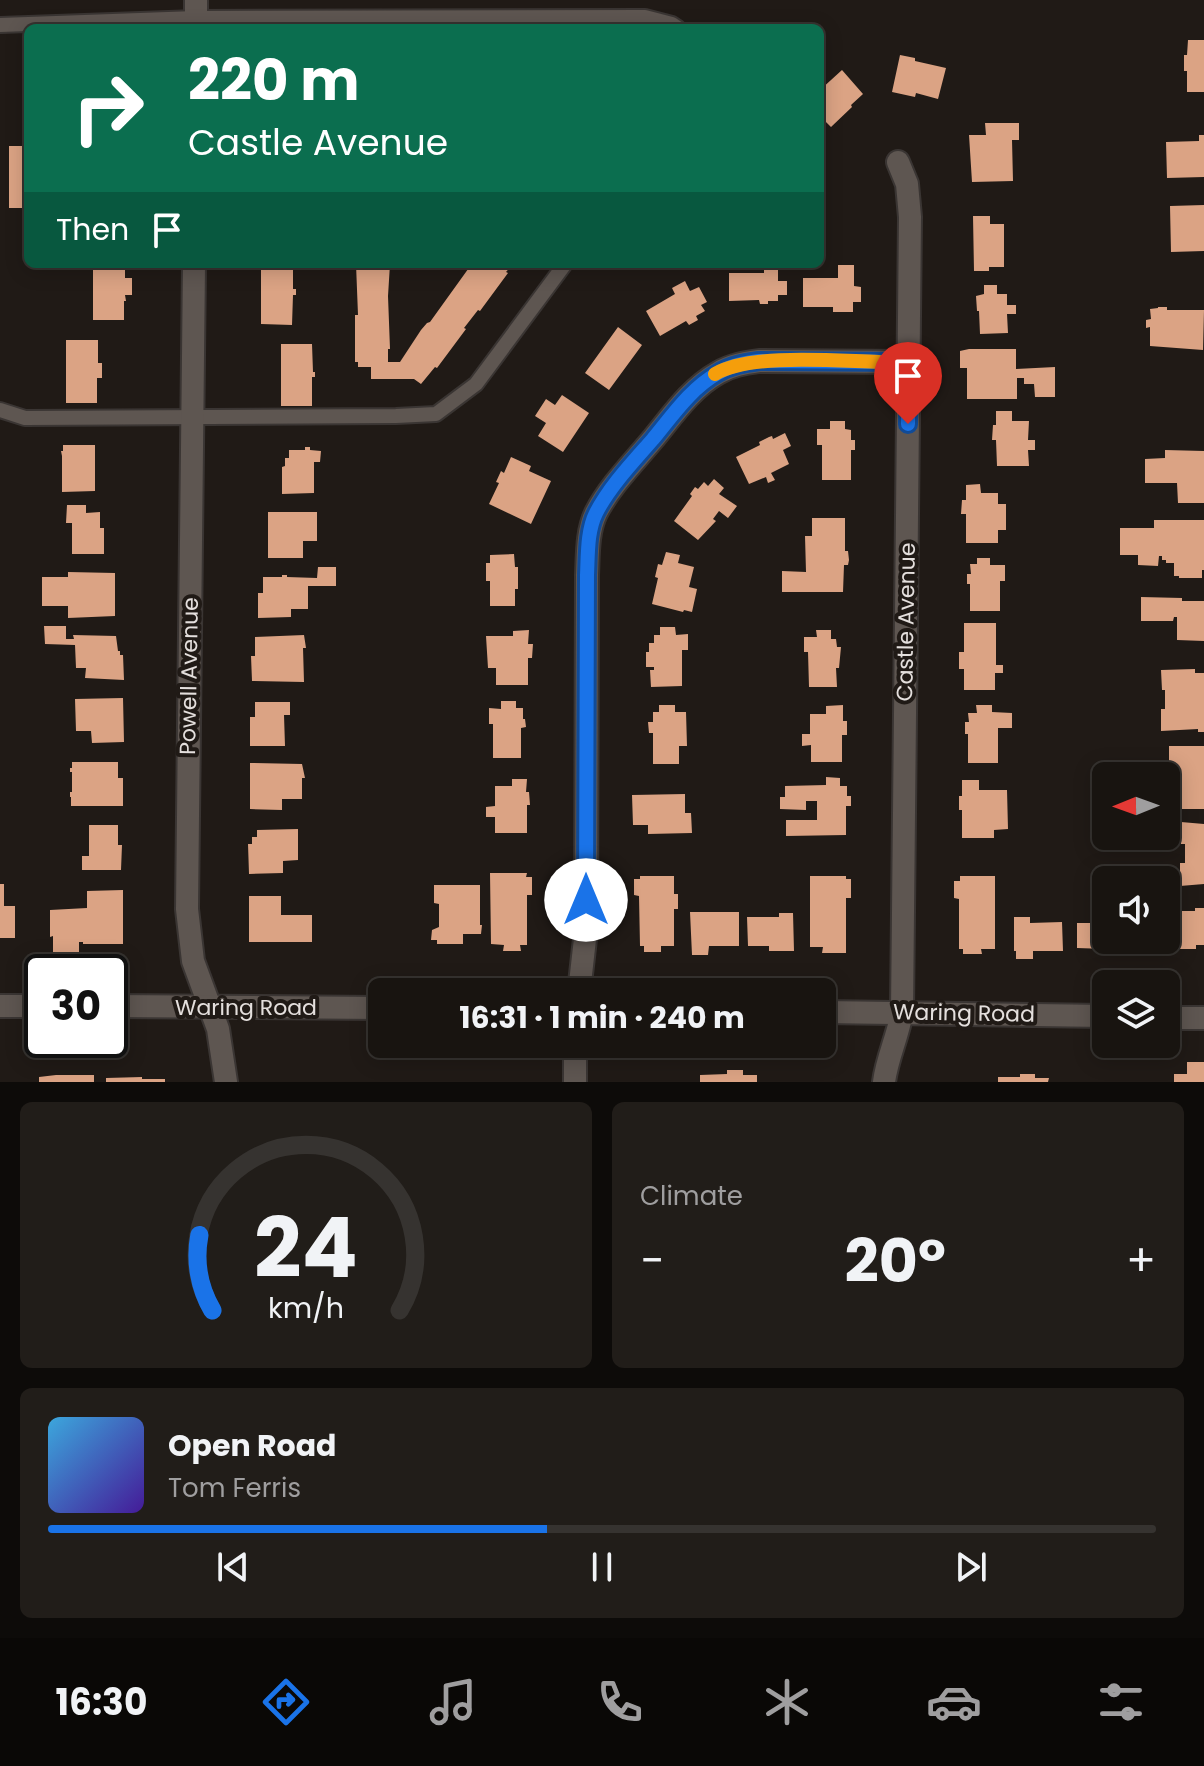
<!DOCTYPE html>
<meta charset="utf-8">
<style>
:root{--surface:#181410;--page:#211d19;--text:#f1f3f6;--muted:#9f9e9f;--line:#363330;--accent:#1a73e8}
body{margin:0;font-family:Poppins,sans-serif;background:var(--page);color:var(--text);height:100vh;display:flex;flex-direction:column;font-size:30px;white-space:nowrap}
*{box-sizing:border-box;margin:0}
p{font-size:26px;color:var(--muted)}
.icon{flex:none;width:44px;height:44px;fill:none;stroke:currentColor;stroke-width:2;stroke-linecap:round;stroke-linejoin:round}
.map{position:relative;height:1082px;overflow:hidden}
.drawer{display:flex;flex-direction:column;gap:20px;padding:20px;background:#0d0b09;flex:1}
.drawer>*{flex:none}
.top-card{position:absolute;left:24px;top:24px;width:800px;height:244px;border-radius:12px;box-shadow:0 4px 20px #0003,0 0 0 2px var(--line);background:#0b6e4f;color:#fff;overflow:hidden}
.needle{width:52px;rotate:269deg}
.tools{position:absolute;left:1092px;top:762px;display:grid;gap:16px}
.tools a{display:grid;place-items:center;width:88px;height:88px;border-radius:12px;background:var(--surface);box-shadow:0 4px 20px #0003,0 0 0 2px var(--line);font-size:40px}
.speed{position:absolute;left:24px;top:954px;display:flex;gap:16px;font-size:40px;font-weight:700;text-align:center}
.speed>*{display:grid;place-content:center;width:104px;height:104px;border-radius:50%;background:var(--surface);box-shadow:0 4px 20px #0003,0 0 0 2px var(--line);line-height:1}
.speed .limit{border:4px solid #111;border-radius:12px;background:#fff;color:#111}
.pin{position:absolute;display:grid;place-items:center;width:68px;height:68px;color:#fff;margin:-82px -34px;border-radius:50% 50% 50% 0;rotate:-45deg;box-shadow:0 0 8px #0007}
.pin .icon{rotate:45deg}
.me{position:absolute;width:88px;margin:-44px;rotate:0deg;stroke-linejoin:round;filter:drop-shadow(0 0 6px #0008)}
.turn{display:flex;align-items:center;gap:28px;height:168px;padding:0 32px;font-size:36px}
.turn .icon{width:104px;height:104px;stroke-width:2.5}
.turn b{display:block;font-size:56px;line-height:68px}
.then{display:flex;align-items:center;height:76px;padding:0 32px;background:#0003;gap:16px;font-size:30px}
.big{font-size:60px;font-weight:700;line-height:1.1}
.drawer .widget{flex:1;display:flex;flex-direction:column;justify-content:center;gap:12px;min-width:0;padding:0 28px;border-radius:12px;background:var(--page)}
.drawer .dial{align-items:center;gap:0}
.dial svg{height:208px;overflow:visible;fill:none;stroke:var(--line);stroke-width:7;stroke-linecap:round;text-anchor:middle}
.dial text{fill:var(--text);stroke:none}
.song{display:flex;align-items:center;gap:24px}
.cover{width:96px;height:96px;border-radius:12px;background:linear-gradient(135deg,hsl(200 70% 55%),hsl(260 70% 35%))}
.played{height:8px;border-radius:4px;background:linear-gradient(90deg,var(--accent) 45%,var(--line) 45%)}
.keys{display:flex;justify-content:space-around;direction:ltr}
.heat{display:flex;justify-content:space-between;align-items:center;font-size:44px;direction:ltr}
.drawer .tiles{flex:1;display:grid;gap:20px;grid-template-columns:1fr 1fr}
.widget:last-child{grid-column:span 2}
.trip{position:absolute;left:368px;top:978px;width:468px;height:80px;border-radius:12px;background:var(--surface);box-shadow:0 4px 20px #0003,0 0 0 2px var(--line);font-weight:700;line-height:80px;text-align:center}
.tab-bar{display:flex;height:128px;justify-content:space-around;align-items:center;background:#0a0806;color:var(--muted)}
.tab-bar .icon{width:56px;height:56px}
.tab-bar .on{color:var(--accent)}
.tab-bar b{font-size:36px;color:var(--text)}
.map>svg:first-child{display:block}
</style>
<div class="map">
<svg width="1204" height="1082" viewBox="0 0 1204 1082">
<rect width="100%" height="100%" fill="#201a16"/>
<path fill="#dba384" d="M1188 40H1204V92H1187V71H1184V55H1187Z
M900 55 915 58V61L946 68 938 99 916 93 915 97 892 92Z
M842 70 863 94 851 105 852 107 831 127 825 121 820 125V90Z
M985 123H1019V140H1012L1013 181 972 182 969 135H986Z
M1199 135H1204V177L1167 178 1166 142 1199 141Z
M9 146H28V208H9Z
M820 149H823V170H826V194H820Z
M1204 205V251L1171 252 1170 206Z
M973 216H990V224H1004V267H989V271H974Z
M93 264H125V278H132V295H125L126 301H124V320H93Z
M261 264H293V289H296V295H293L292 325 261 324Z
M356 264H390L388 296 390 349H388V362H400L421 330 427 323 430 322 471 265 513 264 506 272 508 273 480 311 478 310 464 328 466 329 437 368 435 367 421 384 414 379H371V367H358V362H355V315H358Z
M838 265H854V286L861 287V302H853V312H833V307H803V278H838Z
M764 269H778V281H787V295H778V301H768V304H760L759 300 729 301V273H764Z
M685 281 690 291 699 287 707 302 701 305 705 311 696 316 698 320 689 325 686 321 660 336 646 311 675 294 672 288Z
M984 285H997V294H1007V305H1016V314H1007L1008 333 980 334 979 311H977L976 296 984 294Z
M1158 307H1167V310H1204L1203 350 1150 346V327L1146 328V320L1151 319 1150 309 1158 308Z
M618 327 642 345 609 390 585 373Z
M66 340H98V363H102V378H97V403H66Z
M281 344H312L313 372H315V377H312V406H281Z
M969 349H1016V369L1055 367V397H1035L1034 384H1024V378H1017V399H967V368H960V351Z
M562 395 589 413 563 452 538 436 546 423 535 416 546 399 555 405Z
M996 411H1012V421H1029L1028 440H1035V450H1028L1029 466H997L996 440H992L993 425H996Z
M830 421H845V429L851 430V440H855V450H851V480H822V445H817V429H830Z
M785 433 791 446 783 450 789 464 771 473 775 480 768 483 766 477 749 484 736 457 760 445 759 442 769 437 772 436 773 439Z
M63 445H95V491L62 492V456L61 451H63Z
M305 447H310V450L321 451 320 462H314V493L282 494V467L285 466V458H289V450H305Z
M1165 450 1204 451V503H1178L1177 483H1145V459L1165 458Z
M511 457 531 466 529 471 551 481 531 524 489 504 499 483 496 482 501 471 504 473Z
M714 479 724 488 719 494 737 506 728 518 719 511 713 519 716 521 698 540 674 521 692 496 690 494 695 487 698 489 704 482 708 486Z
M980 484 981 493H998V504H1006V530H998V543H966V514H961L962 500H966V485Z
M67 505H86V513L100 512V528H104V554H72V523H66Z
M268 512H317V541H303V558H268Z
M812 518H845V551H848L849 560 848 565H844L843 592H782V571L806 572 805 536H812Z
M1154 520H1204V570H1202V578H1179V576H1174V563H1166V560H1162V556H1159L1158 566 1138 565V555H1120V528H1154Z
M666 552 680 555 678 563 694 567 689 587 697 589 692 612 684 610 683 612 652 604 658 578 655 577 658 564 662 565Z
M514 554 515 567H518V589H515V606H490V581H486V563H490V555Z
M977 558H990V565H1005V581H1000V611H970V584H967V574H971L970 564H977Z
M318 567H336V586H308V609H291V617L258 618V593H263V577H282V575H287V577L317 578Z
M68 572 115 573V616L68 618V606H42V577H68Z
M1141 597 1182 598V601H1204V641L1177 640V617H1174L1173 621H1141Z
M964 623H996V665H1003V673H995V690H964V669H959V652H964Z
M44 626H66V639H74L73 635 116 636 118 651H120V655H123L124 680 85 678 86 668H76L75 645 45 644Z
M660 627H675L676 635 688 634V650H682V686L651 687 650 670H654V667H646V652H649V643H654V635H660Z
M529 630 528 644H533L532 658H528V685H496V668H488L486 636H513V631Z
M816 630H831V639H836L837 647H841L839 668H836L837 687H809L808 652H804V637H817Z
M304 635 306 648H303L304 682 252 681 251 656H255V637Z
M1195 669V673H1204V732H1198V729L1161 731V709H1165V690H1162L1161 670Z
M123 698 124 742 92 743 91 731H76L75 699Z
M501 701H516V708H523V719H525L526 727 521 728V758H493V724H489V708L501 709Z
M255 702H290V715H284L285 746H250V717H255Z
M659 705H675V712H686L687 746H679V764H653V733H649L648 722H653V712H659Z
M843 705V721H847V735H842V762H811V745L802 746V734H810V714H826V706Z
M976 705H992V712L1012 713V728H998V763H968V734H965V722H969L968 713H977Z
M1169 746H1204V809H1170V787H1176V768H1169Z
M72 762H118V778H123V806H71V797H70V792H72V772H70V768H72Z
M250 763 302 764 305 778H302V799H282V810L250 809Z
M826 777 840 778V786H847V796H851V806H846V835L786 836V820H817V801H806V810L780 809V797H785V786L826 785Z
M512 779H527L526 792H529L530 805H527V833H495V817H486V807L495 806V786H512Z
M962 780H979V790H1007L1008 829 994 830V838H962V810H959V796H962Z
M685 794V813H691L692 833 648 834V825H633L632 795Z
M1181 822 1204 824V884L1180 886V863H1185V844H1181Z
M89 825H118V845H122L121 870H82V856H89Z
M298 829V860L283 861V873L249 874 248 844H252V837H257V830Z
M490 873H527L526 877H532V895H527V945H520L521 951H503L504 945 491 944Z
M640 876H674V894H678V909H674V946H661V952H644V946H640L639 896 634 895V879H640Z
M810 876H846V879H851V898H846V953H822L823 947H810Z
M960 876H995V949H981L982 954H963V949H959V899L954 898V881H960Z
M0 884H4V906H15V938H0Z
M434 885H480V925H482L481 934H463V944H437V940H431L432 930 439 927V904L434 903Z
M123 890V944H83V942H79V954H53V936L50 937V910L87 908V891Z
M249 896H281V915H312V942H249Z
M1195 908H1204V945H1196V949H1165L1166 911H1195Z
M690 912H739V946H709L708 955H692Z
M779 913H793L794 951H769V946H748L747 917H779Z
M1014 917H1030V923L1062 922 1063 951H1033V959H1016V951H1014Z
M1077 923H1106V940H1133V950H1116V954H1106V949L1077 948Z
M1187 1062H1204V1082H1174V1074H1187Z
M727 1070H743V1075H757V1082H700V1075L727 1074Z
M1020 1074H1035V1078H1049L1048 1082H998V1077H1020Z
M56 1075H94V1082H39V1077Z
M142 1077V1079H165V1082H106V1078Z"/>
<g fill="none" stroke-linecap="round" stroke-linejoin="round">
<defs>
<path id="service" d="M0 25 196 18 645 17 672 24 678 28
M0 410 25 418 396 416 436 414 476 384 565 264"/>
<path id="minor" d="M196 28V0
M194 264 187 909 193 961 218 1029 226 1082
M579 992 586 930 587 575C588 555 587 532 596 513 610 486 633 463 653 439 672 416 691 388 718 373 731 365 745 363 759 361L909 362
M575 1082V1044
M884 1082C887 1058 898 1036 902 1012L910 217 907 184 898 162"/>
<path id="tertiary" d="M0 1006H42
M110 1006 382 1008
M822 1012 1106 1016
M1166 1018H1204"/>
</defs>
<use href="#service" stroke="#3a3533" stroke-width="18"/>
<use href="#minor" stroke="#3a3533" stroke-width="26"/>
<use href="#tertiary" stroke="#3a3533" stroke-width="26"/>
<use href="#service" stroke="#5e5651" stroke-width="14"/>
<use href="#minor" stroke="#5e5651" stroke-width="22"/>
<use href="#tertiary" stroke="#5e5651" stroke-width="22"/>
</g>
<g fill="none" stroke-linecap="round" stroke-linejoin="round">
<defs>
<path id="route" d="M586 900 587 575C588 555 587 531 596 513 610 486 633 462 653 439 672 416 691 388 718 373 731 365 745 363 759 361L909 362 908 424"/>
</defs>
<use href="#route" stroke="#114b97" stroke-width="20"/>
<use href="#route" stroke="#1a73e8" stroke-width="14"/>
<path stroke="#f59e0b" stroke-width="14" d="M715 374C751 353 836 361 879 362"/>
</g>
<g text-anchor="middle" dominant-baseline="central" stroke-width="8" stroke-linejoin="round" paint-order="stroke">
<g font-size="22" fill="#e4dfdd" stroke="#201a16">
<text transform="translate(906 622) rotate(-89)">Castle Avenue</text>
<text transform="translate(189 676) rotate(-89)">Powell Avenue</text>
<text x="246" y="1007">Waring Road</text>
<text transform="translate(964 1013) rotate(1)">Waring Road</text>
</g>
</g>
</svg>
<div class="tools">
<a><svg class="needle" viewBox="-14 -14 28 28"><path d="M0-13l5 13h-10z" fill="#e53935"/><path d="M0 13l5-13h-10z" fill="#9f9e9f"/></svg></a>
<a><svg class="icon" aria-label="sound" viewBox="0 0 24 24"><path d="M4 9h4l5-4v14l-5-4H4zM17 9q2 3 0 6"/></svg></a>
<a><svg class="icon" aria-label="layers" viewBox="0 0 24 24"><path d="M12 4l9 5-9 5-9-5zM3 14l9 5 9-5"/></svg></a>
</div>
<div class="speed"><div class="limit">30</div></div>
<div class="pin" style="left:908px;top:424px;background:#d93025"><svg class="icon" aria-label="arrive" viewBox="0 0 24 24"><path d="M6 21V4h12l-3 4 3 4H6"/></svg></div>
<svg class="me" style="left:586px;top:900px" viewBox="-20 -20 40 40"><circle r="19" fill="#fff"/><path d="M0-13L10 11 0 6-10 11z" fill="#1a73e8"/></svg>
<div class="trip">16:31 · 1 min · 240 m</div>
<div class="top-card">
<div class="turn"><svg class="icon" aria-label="right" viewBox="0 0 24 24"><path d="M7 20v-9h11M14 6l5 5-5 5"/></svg><div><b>220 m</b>Castle Avenue</div></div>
<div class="then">Then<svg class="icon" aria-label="arrive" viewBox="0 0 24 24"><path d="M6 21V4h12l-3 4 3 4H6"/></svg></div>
</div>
</div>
<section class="drawer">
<div class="tiles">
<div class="widget dial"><svg viewBox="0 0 100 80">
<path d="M14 69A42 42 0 1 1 86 69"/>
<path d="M14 69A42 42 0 0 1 9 40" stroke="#1a73e8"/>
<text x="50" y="56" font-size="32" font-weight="700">24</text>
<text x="50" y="72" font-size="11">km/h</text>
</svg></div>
<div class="widget"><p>Climate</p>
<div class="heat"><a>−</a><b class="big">20°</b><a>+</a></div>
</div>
<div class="widget">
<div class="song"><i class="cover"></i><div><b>Open Road</b><p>Tom Ferris</p></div></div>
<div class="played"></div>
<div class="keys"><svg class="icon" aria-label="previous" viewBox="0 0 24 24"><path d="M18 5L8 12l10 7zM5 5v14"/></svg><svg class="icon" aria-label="pause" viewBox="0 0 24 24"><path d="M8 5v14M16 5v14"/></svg><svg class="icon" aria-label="next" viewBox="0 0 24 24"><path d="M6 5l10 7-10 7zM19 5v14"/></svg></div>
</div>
</div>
</section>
<nav class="tab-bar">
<b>16:30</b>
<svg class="icon on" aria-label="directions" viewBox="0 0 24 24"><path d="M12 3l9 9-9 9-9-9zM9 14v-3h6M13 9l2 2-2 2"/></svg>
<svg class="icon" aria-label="music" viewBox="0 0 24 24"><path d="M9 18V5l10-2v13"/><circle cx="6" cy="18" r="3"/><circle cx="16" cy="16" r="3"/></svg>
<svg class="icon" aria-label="phone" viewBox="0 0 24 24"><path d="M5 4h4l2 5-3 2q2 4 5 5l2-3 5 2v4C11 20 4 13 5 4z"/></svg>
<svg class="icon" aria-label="climate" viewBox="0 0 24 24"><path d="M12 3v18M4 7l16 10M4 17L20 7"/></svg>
<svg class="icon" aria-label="car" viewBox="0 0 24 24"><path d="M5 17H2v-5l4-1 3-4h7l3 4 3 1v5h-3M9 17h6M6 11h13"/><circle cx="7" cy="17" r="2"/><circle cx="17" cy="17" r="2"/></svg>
<svg class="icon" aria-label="filters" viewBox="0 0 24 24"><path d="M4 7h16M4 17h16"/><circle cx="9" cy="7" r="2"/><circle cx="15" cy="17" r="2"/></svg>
</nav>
